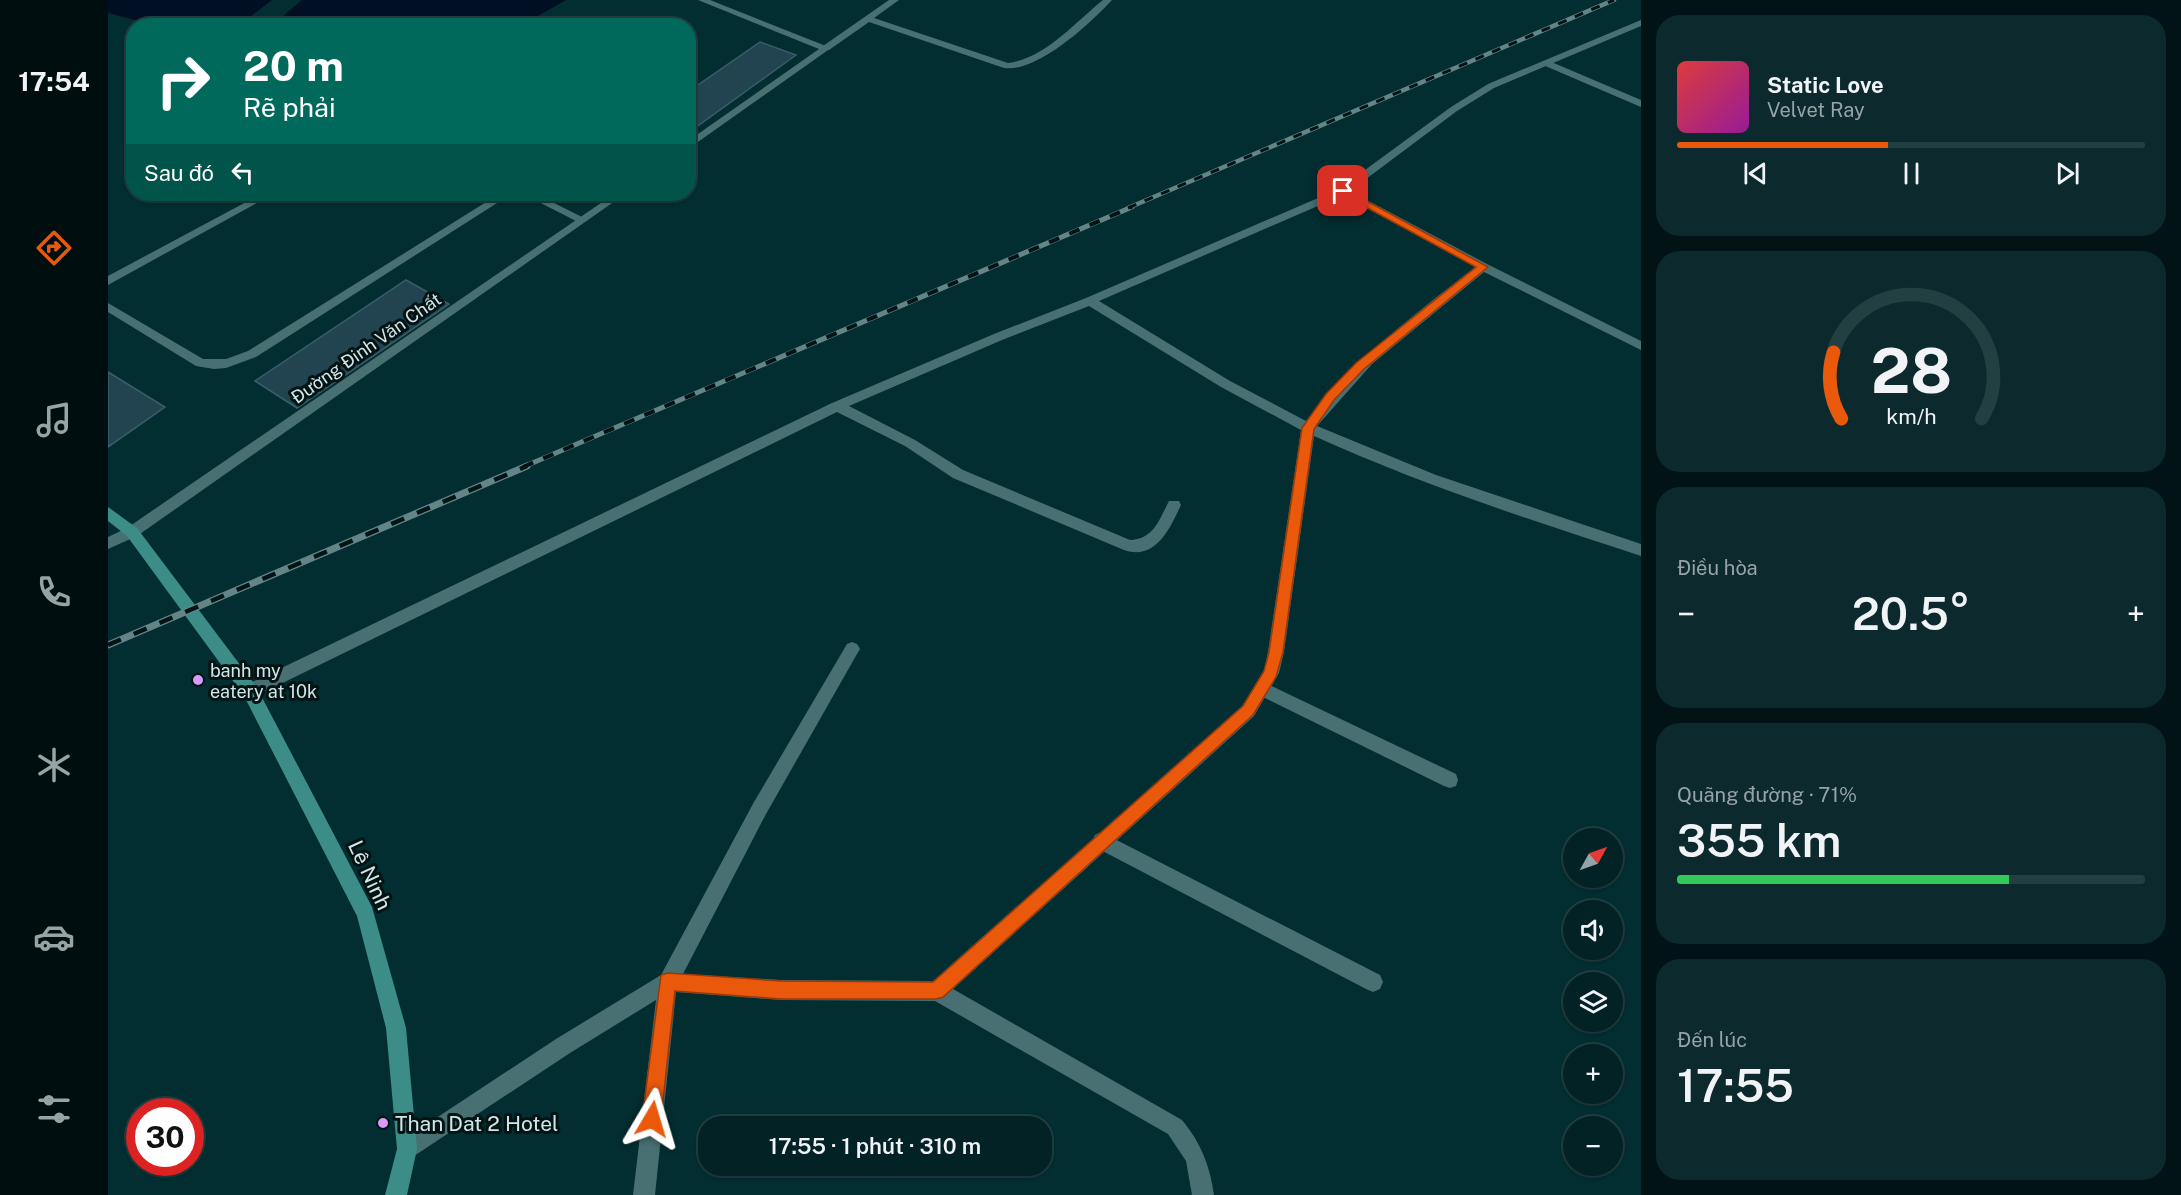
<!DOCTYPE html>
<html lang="vi">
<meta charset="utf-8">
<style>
:root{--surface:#022225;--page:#0c2a2d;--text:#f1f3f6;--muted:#96a4a7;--line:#233f42;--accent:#ea580c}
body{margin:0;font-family:"Public Sans",sans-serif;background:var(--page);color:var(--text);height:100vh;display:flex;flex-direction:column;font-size:22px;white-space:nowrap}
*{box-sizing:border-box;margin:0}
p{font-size:20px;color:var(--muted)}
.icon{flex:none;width:33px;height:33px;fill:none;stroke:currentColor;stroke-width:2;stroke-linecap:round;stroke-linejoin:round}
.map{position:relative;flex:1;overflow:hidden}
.panel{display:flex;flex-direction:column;gap:15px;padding:15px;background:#011314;width:540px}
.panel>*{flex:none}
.banner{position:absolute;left:18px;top:18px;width:570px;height:183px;border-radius:24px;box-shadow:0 2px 4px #0004,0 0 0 2px var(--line);background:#00695c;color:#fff;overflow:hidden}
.needle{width:39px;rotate:50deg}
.buttons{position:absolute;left:1455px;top:828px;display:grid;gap:12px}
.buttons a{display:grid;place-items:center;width:60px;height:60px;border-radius:50%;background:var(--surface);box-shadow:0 2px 4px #0004,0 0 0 2px var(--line);font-size:30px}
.speed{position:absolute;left:18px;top:1098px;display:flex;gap:12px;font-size:30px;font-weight:700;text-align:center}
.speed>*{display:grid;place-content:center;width:78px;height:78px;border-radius:50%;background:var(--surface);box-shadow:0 2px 4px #0004,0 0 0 2px var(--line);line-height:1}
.speed .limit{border:9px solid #d22;background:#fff;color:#111}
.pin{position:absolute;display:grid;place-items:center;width:51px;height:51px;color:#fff;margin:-26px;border-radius:12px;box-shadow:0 3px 9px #0006}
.me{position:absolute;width:66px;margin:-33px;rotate:7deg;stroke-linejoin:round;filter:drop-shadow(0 0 4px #0008)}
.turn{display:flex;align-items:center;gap:21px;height:126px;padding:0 18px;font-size:27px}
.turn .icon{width:78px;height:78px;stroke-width:2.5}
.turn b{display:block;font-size:42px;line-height:51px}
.then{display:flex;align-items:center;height:57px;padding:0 18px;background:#0003;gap:12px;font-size:22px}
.big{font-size:45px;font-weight:600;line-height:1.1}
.panel .tile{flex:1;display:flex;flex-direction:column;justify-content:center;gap:9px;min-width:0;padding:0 21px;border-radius:24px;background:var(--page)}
.panel .dial{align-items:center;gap:0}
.dial svg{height:156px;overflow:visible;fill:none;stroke:var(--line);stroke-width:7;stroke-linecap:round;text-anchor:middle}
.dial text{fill:var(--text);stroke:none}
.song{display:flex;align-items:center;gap:18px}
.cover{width:72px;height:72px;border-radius:9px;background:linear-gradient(135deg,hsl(0 70% 55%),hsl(300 70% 35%))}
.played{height:6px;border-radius:3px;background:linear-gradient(90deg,var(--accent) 45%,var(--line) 45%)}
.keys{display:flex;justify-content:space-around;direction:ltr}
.heat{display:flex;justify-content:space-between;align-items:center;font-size:33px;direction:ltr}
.charge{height:9px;border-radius:4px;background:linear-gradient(90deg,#34c759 71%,var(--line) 0)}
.trip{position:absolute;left:590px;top:1116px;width:354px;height:60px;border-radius:24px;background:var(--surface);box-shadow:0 2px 4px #0004,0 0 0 2px var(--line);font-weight:600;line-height:60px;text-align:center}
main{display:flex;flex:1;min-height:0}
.tabs{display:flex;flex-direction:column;width:108px;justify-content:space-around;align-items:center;background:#010e0f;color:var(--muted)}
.tabs .icon{width:42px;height:42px}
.tabs .on{color:var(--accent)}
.tabs b{font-size:27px;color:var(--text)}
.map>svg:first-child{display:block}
</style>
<main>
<nav class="tabs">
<b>17:54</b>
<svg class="icon on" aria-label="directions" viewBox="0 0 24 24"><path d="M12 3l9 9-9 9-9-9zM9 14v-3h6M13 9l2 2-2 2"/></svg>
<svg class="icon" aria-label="music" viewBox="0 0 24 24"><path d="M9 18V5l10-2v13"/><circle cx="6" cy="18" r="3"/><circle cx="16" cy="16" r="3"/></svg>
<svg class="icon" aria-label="phone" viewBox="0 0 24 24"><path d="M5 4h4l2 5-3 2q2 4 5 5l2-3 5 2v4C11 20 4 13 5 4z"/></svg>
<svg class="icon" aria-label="climate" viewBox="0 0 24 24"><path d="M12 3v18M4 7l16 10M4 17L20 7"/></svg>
<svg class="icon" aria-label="car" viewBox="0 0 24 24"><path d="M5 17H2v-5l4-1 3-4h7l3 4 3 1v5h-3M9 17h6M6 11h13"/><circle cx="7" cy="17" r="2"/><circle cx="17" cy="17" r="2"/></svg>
<svg class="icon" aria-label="filters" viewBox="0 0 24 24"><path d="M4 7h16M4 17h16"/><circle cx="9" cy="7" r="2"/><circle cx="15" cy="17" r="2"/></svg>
</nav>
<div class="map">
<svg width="1533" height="1195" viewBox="0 0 1533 1195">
<rect width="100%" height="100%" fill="#022e31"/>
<path fill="#000f23" d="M0 0H164L138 20 98 25H46L0 13Z
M194 0H458L414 25H164Z"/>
<path fill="#214450" stroke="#3b5d6a" stroke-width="1.5" d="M652 42 688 55 580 133V92Z
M298 280 341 304 189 408 147 381Z
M0 372 57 407 0 447Z"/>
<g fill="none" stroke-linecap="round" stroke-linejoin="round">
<path fill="#487073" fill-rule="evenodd" d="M781 0H791L766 18 900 63C938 58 966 23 995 0H1004C983 23 929 73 896 68L761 22 721 50H715V46Z
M1435 61H1441L1533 100V107L1435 65Z
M153 194H165L0 285V276Z
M391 194H403L148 357 118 368 106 369 88 366 0 312V303L95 359H118L140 351Z
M415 194H428L480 220 474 223 470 222Z
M1155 682 1348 774 1350 780 1348 786 1342 788 1336 786 1149 694 1147 689 1149 684Z
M993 832 1272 975 1275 982 1272 989 1265 992 1258 989 987 847 984 841 987 835Z"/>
<path fill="#487073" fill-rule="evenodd" d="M590 0H602L723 48 580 149V141L711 49Z
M1533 20V26L1386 88 1349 111 1242 191 1379 264 1533 341V350L1376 272 1264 364 1209 426 1328 475 1533 544V556C1422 520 1312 484 1206 436L1176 652 1171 673 1146 716 845 989 1074 1120C1093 1143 1102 1166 1106 1195H1084L1078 1161 1060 1134 827 1001 673 1000 568 992 547 1195H525L548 1000 462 1053 306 1156 299 1159 292 1156 289 1149 292 1142 448 1039 553 975 646 802 739 644 744 642 749 644 752 649 749 654 658 814 575 974 673 980 825 981 1134 706 1156 671 1160 652 1193 430 1113 387 981 306 894 340 741 406 807 440 855 470 1022 540C1046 539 1051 520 1061 501H1071L1073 505C1062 528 1048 561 1016 550L845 478 797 446 729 412 148 696 142 698 136 696 134 691 136 686 724 403 886 334 978 298 1231 189 1343 107 1380 84ZM1235 195 1367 267C1306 315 1246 360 1198 421L1122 381 991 301Z
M506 194H517L29 536 0 549V537L19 528Z"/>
<path fill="#3c8d88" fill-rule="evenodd" d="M0 507 29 528 148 686 264 907 298 1028 309 1149 299 1195H277L289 1149 278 1028 249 916 136 696 19 536 0 521Z"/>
<defs>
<path id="rail-far2" d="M1020 208 1506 0"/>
<path id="rail-far1" d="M415 467 1024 207"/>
<path id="rail" d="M0 645 419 466"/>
</defs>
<use href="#rail-far2" stroke="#648588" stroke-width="4.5"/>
<use href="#rail-far1" stroke="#648588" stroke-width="5"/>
<use href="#rail" stroke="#648588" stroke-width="7"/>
<use href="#rail-far2" stroke="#041314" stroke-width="3" stroke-dasharray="9" stroke-linecap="butt"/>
<use href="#rail-far1" stroke="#041314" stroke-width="4" stroke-dasharray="11" stroke-linecap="butt"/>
<use href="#rail" stroke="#041314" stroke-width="4.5" stroke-dasharray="14" stroke-linecap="butt"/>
</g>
<path fill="#ea580c" stroke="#983908" stroke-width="1.5" d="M1235 188 1380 267 1256 369 1226 400 1206 429 1175 652 1168 677 1145 715 835 997 828 999H673L567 991 553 1119 550 1125 544 1128 537 1125 534 1119 553 975 560 973 673 981 825 982 1135 706 1156 671 1161 652 1194 428 1218 394 1248 363 1368 267 1232 193V189Z"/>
<g fill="#d69bfa" stroke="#041314" stroke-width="2">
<circle cx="90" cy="680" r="6"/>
<circle cx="275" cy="1123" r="6"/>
</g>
<g text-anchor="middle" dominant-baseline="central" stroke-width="6" stroke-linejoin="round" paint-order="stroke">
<g font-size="18" fill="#d1e6e8" stroke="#041314">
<text transform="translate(258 348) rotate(-35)">Đường Đinh Văn Chất</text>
</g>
<g font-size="18" fill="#d1e6e8" stroke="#041314" text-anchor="start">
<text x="102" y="670">banh my<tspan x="102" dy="21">eatery at 10k</tspan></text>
</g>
<g font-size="21" fill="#d1e6e8" stroke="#041314">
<text transform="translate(262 875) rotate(65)">Lê Ninh</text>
</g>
<g font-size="21" fill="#d1e6e8" stroke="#041314" text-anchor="start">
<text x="287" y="1123">Than Dat 2 Hotel</text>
</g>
</g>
</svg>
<div class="buttons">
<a><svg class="needle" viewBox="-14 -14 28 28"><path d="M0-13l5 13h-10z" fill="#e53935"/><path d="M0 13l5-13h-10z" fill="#96a4a7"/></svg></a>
<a><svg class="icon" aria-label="sound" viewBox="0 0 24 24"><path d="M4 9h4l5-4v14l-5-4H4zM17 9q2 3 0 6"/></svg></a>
<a><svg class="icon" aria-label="layers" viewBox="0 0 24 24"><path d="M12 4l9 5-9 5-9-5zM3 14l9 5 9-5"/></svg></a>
<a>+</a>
<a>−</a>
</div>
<div class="speed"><div class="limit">30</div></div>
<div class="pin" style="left:1235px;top:191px;background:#d93025"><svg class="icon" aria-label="arrive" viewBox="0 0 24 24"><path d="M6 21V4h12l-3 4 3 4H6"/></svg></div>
<svg class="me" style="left:544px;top:1119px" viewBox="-20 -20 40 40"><path d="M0-17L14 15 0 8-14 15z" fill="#ea580c" stroke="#fff" stroke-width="4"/></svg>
<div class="trip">17:55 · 1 phút · 310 m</div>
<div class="banner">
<div class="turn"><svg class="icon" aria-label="right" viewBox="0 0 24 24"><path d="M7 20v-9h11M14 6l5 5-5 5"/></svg><div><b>20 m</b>Rẽ phải</div></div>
<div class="then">Sau đó<svg class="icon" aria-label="left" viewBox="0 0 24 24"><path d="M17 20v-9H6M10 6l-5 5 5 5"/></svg></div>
</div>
</div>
<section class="panel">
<div class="tile">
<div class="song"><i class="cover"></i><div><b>Static Love</b><p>Velvet Ray</p></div></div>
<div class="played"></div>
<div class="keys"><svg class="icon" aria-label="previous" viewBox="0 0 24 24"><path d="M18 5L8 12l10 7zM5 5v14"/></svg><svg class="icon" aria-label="pause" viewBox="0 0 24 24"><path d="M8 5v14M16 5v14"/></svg><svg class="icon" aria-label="next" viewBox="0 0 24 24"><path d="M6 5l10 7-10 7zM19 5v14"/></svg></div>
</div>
<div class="tile dial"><svg viewBox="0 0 100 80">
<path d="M14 69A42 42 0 1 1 86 69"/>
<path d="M14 69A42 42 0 0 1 10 35" stroke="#ea580c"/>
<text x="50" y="56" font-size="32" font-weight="700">28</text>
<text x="50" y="72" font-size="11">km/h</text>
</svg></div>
<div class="tile"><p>Điều hòa</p>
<div class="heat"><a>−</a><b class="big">20.5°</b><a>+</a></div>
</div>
<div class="tile"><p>Quãng đường · 71%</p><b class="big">355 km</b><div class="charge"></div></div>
<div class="tile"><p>Đến lúc</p><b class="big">17:55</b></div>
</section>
</main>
